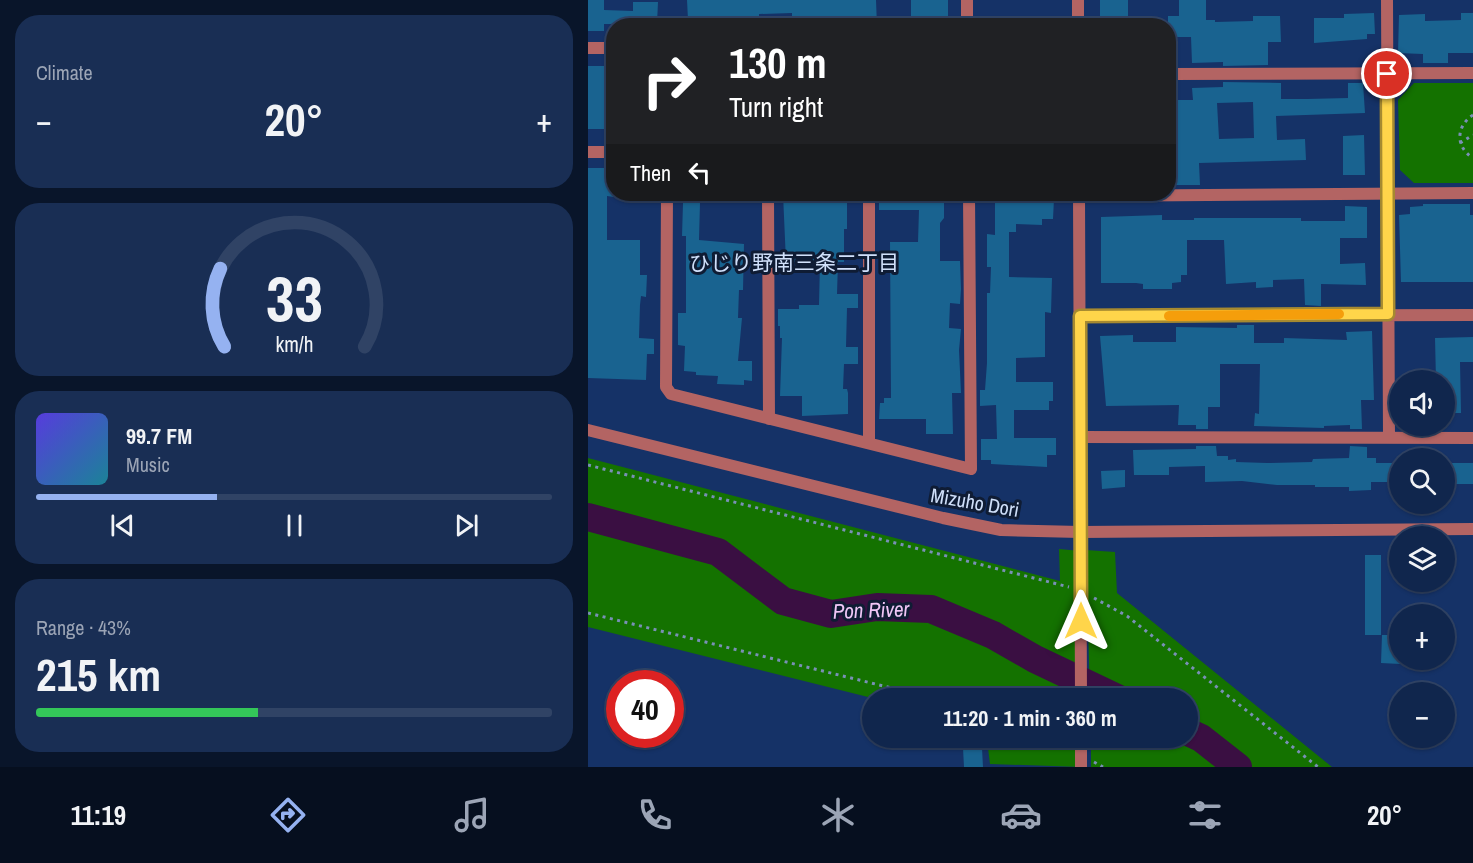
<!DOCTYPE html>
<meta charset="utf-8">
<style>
:root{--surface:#10264d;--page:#192e54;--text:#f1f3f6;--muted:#9ca5b6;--line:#304365;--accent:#95b2f1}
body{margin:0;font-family:"Archivo Narrow","Noto Sans JP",sans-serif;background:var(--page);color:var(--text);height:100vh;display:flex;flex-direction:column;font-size:22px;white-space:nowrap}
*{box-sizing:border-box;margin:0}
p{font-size:20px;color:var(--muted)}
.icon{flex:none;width:33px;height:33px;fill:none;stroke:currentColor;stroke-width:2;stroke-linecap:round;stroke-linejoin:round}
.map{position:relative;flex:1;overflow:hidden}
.side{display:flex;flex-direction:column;gap:15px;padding:15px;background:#09152a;width:588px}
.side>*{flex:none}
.hud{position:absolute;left:18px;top:18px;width:570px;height:183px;border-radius:24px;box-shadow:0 2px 4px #0004,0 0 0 2px var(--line);background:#202124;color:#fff;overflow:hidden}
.fabs{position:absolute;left:801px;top:370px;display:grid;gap:12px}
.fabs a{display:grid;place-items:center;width:66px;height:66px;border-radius:50%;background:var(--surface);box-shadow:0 2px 4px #0004,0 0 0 2px var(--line);font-size:30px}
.speed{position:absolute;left:18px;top:670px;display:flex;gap:12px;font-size:30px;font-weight:700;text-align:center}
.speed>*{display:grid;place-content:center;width:78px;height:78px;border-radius:50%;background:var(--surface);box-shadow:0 2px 4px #0004,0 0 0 2px var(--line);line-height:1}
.speed .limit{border:9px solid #d22;background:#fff;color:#111}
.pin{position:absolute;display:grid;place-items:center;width:51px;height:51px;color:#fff;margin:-26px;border:3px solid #fff;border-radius:50%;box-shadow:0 2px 6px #0007}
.me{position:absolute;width:66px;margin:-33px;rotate:0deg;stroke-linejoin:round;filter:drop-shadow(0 0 4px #0008)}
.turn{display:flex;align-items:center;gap:21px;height:126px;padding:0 24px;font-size:27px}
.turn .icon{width:78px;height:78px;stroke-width:2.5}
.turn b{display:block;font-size:42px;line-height:51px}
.then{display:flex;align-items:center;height:57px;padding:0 24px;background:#0003;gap:12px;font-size:22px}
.big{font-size:45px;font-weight:800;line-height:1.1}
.side .tile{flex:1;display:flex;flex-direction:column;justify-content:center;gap:9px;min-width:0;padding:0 21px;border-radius:24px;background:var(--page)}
.side .dial{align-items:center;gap:0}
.dial svg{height:156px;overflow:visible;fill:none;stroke:var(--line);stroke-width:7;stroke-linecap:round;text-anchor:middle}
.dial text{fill:var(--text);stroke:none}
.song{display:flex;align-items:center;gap:18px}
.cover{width:72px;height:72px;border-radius:9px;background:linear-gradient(135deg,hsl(250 70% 55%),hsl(190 70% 35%))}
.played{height:6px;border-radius:3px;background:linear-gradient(90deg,var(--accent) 35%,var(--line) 35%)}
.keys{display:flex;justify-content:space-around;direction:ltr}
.heat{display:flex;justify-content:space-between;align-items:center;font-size:33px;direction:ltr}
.charge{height:9px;border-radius:4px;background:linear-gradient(90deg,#34c759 43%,var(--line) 0)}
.trip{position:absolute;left:274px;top:688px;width:336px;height:60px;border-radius:30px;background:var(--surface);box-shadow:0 2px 4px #0004,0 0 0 2px var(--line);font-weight:800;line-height:60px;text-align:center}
.tab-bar{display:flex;height:96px;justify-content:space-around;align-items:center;background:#060f1f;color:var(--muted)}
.tab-bar .icon{width:42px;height:42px}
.tab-bar .on{color:var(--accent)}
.tab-bar b{font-size:27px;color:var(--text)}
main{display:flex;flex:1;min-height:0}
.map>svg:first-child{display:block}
</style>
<main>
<section class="side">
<div class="tile"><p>Climate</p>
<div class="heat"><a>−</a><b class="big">20°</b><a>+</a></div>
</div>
<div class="tile dial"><svg viewBox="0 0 100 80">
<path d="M14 69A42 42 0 1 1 86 69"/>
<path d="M14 69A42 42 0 0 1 12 29" stroke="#95b2f1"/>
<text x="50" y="56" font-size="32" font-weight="700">33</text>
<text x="50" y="72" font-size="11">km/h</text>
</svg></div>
<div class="tile">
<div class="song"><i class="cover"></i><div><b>99.7 FM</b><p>Music</p></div></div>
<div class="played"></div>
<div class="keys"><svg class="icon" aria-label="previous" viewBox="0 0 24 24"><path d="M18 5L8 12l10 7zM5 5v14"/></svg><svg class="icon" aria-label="pause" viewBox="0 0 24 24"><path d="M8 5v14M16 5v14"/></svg><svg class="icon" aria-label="next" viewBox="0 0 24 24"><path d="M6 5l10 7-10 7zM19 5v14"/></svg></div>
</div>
<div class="tile"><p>Range · 43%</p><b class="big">215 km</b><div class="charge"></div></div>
</section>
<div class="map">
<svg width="885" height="767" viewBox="0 0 885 767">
<rect width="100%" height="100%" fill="#153267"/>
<path fill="#147200" d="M826 83H885V183H826L812 170 810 100Z
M0 458 472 581 471 549 493 551V699H288L0 627Z
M498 550 527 552 529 593 744 767H503V738H600V699H502Z
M349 738H493V767L402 764 399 740Z"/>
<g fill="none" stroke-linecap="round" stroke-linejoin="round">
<path stroke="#3a0f42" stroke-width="28" d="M0 517 130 552 195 601 243 614 289 607 343 609 405 635 447 659 531 699
M600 732 613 738 650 767"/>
</g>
<path fill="#196390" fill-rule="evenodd" d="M0 0H16V10L45 11V2H70L69 24H16V31H0Z
M99 0H288L289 26H238L235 18H204V13L171 14V26H152V20H100Z
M323 0H360V20H323Z
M512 0H540V26H512Z
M591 0H618V20H627V22L665 21V16H692L693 42H680V65L635 66V62L604 63 603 37H580V16H591Z
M786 13 787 34H779V39L726 43V18H756V14Z
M873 13H885V53H860V63H835V54L810 53 811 15 837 14V21L873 20Z
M0 66H22L21 129H0Z
M635 82 693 83V99H719L760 98V83H775L777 113 688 116 689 140 717 139 718 160 611 163 612 185H580V100H605L604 88 635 87ZM665 102 666 138 631 139 629 103Z
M776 135 777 175H755V136Z
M0 168H26V197L19 196V240H52V275H59L58 297 53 296 52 305 51 338 66 339V354H59L58 380 0 378Z
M195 194H222V201H259V229H256V262H250L249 294H270V308H259L258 347H270V364H256L255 389H259L260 393V414L214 416V396H192L194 338H192V326H190V309H211V305H231L232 262H198Z
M291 194H354L353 203H356V218L352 223V261H372L373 289 372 304 362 303 361 328 373 329 371 350 373 393H364L365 434H338V419H291L292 403H296V398H303L302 242H330L331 210H291Z
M407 195 421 196V199H466L465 219H454V225L428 224V232H421V277L464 278 463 313 457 312V357L428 358V382H465V401H461V410H426V438H468V455H459V467L403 464V460H393V439H409L408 405 392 406V390H397L399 363V293H402L403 267H399V234L407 235Z
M95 203H112L111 240 156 244 155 290H151L150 318H154L150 361H164V381L156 380V385L129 384 130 376 108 375V372L96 371 97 346 90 345V313H98V236H94Z
M835 204H882V215H885V282H813L811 215 822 214V207L835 206Z
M757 206 779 207V238H752V264L777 263 778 285 733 284V306L717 305 716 279 685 280V287L668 288V282L638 284 636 240H599V275H593V282L584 283V289H555V284L548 283H513V217L574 215V220H606V218H713V221H757Z
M649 325H666V343H696V338L759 340 758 332 784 331 786 400H773L774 429H762V425L736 426V428L666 426 667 413 671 414 672 364H632V407H620V429H608V425H590L591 405 518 406 512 336 545 335V342H588V327L649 328Z
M885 337V362H872L873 413H856V381H848L847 338Z
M608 446H628L629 456H640V460L648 459V462L679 463 724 462 725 459 761 458 762 446 779 447V458H788V463H812V482H783V490L761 491V487H727V485H689L654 481 617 482V466L581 467V475H546L545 450 608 449Z
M856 463H885V484H856Z
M537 470V487L514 489 513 471Z
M777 555H793V635H777Z
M794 635H812V664L793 663Z
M375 748H394L395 767H376Z"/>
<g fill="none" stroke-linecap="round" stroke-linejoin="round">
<path stroke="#7a90b6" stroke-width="3" stroke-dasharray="3 4.5" stroke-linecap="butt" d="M885 115C868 126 867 147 885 158
M872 143 885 135
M0 465 481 587
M506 598 539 616 730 767
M0 613 348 699
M459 738 479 748
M506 762 515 767"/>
<path stroke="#b36463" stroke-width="12" d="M379 0V26
M799 0 801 438
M0 48H26
M580 74 885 73
M0 152H26
M79 194 78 387 83 394 383 469 381 194
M180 194 181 419
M281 194V442
M491 196 885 193
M492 316 885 315
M492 437 885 438"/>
<path stroke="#b36463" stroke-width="12" d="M490 26V0
M491 194 493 699
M0 430 355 518 413 530 492 532 885 529
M493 738V767"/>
</g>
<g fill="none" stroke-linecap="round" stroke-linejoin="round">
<defs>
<path id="route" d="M493 621 492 316 800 314 799 74"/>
</defs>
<use href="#route" stroke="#a68a30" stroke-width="15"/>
<use href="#route" stroke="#ffd54a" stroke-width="10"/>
<path stroke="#f59e0b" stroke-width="10" d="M581 316 751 314"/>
</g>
<g text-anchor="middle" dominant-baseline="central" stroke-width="6" stroke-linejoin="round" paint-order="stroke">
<g font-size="20" fill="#d0e0fa" stroke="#0f1c34">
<text transform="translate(387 502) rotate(10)">Mizuho Dori</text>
</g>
<g font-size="21" fill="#d0e0fa" stroke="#0f1c34">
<text x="206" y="262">ひじり野南三条二丁目</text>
</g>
<g font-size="21" font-style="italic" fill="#efc6f6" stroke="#0f1c34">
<text transform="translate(283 610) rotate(-2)">Pon River</text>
</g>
</g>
</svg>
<div class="fabs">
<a><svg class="icon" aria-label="sound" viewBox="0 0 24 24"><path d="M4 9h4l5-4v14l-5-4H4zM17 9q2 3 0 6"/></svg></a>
<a><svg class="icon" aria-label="search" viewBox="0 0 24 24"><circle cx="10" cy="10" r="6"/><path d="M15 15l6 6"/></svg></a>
<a><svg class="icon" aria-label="layers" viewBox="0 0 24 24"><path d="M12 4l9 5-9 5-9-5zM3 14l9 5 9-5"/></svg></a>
<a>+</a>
<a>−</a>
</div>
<div class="speed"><div class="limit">40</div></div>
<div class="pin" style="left:799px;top:74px;background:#d93025"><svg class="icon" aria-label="arrive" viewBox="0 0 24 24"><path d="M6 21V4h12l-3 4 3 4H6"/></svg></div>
<svg class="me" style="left:493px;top:621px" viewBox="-20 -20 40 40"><path d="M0-17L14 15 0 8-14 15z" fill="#ffd54a" stroke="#fff" stroke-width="4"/></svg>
<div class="trip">11:20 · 1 min · 360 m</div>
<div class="hud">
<div class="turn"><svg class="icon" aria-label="right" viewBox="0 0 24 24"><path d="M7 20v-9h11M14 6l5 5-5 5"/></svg><div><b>130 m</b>Turn right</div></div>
<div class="then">Then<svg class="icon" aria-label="left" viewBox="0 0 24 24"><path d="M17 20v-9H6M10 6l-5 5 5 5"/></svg></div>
</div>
</div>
</main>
<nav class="tab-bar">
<b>11:19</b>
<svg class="icon on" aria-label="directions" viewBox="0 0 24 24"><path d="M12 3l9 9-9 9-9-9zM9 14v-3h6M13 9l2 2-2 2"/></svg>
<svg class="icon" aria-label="music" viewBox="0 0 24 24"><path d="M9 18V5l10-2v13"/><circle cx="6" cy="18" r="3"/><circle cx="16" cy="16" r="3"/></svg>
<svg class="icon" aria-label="phone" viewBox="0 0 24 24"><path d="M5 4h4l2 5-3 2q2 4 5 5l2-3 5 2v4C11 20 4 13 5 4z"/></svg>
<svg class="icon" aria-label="climate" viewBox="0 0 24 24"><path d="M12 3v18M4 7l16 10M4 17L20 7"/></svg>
<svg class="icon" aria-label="car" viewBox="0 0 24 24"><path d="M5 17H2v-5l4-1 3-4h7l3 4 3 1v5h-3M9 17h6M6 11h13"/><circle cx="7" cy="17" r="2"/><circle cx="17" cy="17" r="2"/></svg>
<svg class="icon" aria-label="filters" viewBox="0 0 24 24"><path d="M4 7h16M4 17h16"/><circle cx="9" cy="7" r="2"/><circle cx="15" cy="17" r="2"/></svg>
<b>20°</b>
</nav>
